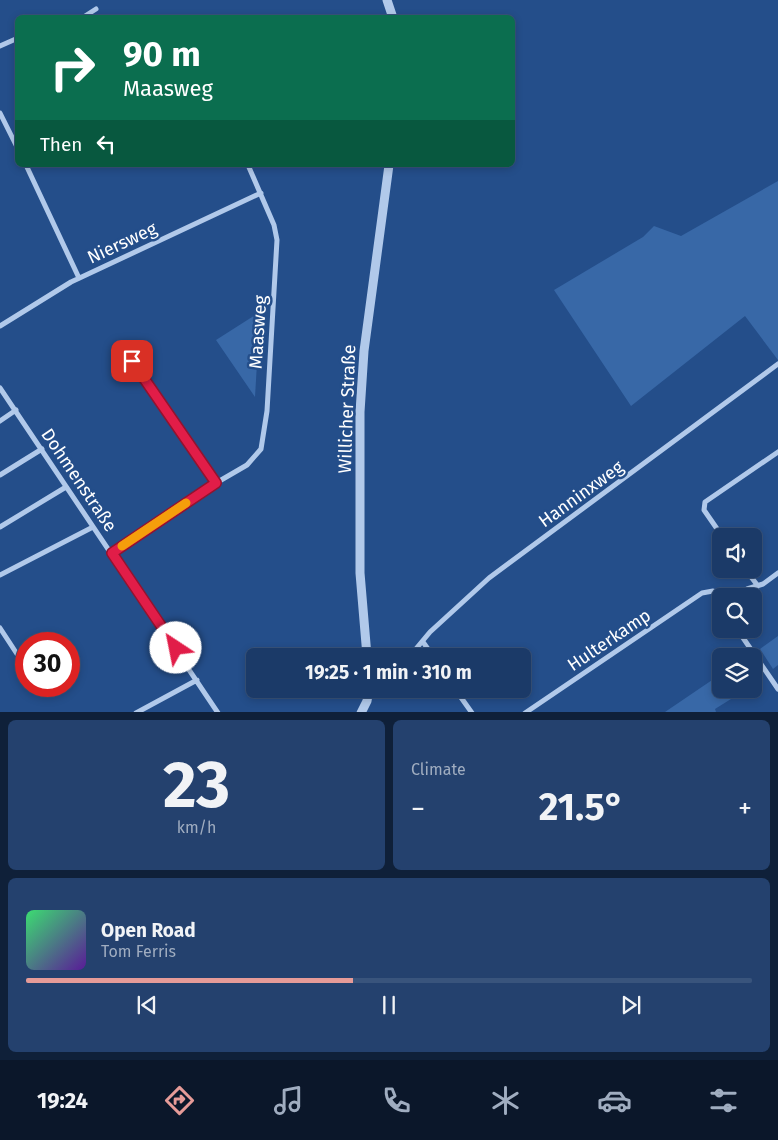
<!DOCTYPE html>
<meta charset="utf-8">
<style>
:root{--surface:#1b3a68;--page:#24416e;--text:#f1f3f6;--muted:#a0adc0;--line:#39547c;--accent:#e69b98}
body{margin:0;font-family:"Fira Sans",sans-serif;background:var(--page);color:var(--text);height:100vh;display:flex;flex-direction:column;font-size:19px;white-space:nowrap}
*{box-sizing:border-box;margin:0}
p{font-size:16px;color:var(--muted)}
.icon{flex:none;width:28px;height:28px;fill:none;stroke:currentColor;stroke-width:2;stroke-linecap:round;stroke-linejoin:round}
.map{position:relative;height:712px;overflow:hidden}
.side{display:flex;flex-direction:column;gap:8px;padding:8px;background:#0f2039;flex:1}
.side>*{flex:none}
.hud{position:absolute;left:15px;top:15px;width:500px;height:152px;border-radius:8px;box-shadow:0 2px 8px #0003,0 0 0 1px var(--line);background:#0b6e4f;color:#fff;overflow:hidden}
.controls{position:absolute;left:712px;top:528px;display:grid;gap:10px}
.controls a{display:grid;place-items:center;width:50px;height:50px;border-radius:8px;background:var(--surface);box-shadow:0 2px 8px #0003,0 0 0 1px var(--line);font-size:25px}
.speed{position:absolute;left:15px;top:632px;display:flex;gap:10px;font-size:25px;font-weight:700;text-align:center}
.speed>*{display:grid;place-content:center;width:65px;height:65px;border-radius:50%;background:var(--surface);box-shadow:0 2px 8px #0003,0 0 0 1px var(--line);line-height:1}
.speed .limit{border:8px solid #d22;background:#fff;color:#111}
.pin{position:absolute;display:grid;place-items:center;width:42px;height:42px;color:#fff;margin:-21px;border-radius:10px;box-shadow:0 2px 8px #0006}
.me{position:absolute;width:55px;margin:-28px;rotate:326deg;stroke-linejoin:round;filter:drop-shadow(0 0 4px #0008)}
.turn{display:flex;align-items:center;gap:18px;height:105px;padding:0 25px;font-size:22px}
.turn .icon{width:65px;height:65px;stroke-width:2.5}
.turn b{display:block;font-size:35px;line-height:42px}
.then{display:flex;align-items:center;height:48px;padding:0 25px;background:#0003;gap:10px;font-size:19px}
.big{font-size:38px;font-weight:700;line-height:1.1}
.side .card{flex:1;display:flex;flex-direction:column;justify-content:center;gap:8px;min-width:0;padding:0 18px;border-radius:8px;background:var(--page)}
.side .dial{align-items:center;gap:0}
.dial b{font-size:65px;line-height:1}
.song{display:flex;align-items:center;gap:15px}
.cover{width:60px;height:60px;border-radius:8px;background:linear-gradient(135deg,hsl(140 70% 55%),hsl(270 70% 35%))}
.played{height:5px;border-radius:2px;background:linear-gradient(90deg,var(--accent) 45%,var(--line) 45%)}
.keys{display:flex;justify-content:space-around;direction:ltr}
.heat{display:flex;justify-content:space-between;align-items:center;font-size:28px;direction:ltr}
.side .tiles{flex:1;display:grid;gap:8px;grid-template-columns:1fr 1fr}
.card:last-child{grid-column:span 2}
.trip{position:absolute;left:246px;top:648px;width:285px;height:50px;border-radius:8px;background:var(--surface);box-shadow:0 2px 8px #0003,0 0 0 1px var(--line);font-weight:700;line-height:50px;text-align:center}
.menu{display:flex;height:80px;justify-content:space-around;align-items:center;background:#0b172a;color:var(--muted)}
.menu .icon{width:35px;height:35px}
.menu .selected{color:var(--accent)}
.menu b{font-size:22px;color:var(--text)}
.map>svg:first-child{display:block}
</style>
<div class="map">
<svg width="778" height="713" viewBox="0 0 778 713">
<rect width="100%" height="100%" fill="#244e8a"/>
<path fill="#3868a7" d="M778 181V360L745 316 631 406 554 290 643 237 654 226 681 236Z
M260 312 255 397 216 340Z
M778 636V665L773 669 760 649Z
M721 674V689H747L715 709 716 712H665Z"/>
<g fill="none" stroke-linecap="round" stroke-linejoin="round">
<path stroke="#b1c9ea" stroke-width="5" d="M82 18 96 9
M292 18 294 17
M0 46 18 38
M0 113 18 149
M26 165 79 278
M0 326 71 282 261 193
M132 361 216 483
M0 388 218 713
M0 421 16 410
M0 475 42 449
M0 527 66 487
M722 536 704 510 705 502 778 452
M112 553 216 483 247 465 261 449 267 411 277 240 274 225 248 165
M745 569 758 586
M0 575 93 527
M736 596 747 589 763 584 778 573
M0 628 17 654
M737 629 778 689
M423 642 433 656
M410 656 430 632 489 578 778 364
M455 689 472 713
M136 713 197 680
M525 713 702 593 713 591 723 596"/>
<path stroke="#b1c9ea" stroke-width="9" d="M387 0 393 18
M367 656 360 573V412L364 351 389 165
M361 713 367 701 369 689"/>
</g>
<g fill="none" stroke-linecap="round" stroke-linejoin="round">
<defs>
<path id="route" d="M132 361 216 483 112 553 176 648"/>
</defs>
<use href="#route" stroke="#92132f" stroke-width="12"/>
<use href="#route" stroke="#e11d48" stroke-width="9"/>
<path stroke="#f59e0b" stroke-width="9" d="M122 546 186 503"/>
</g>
<g text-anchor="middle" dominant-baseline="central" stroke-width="5" stroke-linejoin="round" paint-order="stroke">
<g font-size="18" fill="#fff" stroke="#244e8a">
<text transform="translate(122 243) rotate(-25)">Niersweg</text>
<text transform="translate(258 332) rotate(-86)">Maasweg</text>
<text transform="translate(347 409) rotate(-88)">Willicher Straße</text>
<text transform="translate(79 480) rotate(56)">Dohmenstraße</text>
<text transform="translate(581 494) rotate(-36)">Hanninxweg</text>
<text transform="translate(609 640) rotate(-34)">Hulterkamp</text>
</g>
</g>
</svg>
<div class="controls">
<a><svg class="icon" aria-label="sound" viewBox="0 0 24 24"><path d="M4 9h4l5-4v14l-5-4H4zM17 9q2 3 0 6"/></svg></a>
<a><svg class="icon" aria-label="search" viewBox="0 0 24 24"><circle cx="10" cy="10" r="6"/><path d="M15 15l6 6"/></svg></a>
<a><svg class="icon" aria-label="layers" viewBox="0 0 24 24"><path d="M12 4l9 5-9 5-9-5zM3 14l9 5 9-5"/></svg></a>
</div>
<div class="speed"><div class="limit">30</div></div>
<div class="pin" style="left:132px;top:361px;background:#d93025"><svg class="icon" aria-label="arrive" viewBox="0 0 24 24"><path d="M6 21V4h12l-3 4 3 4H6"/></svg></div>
<svg class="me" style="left:176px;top:648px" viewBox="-20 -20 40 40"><circle r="19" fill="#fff"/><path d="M0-13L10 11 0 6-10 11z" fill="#e11d48"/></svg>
<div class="trip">19:25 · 1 min · 310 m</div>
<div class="hud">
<div class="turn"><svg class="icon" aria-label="right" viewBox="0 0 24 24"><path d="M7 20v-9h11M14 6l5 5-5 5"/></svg><div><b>90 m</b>Maasweg</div></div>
<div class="then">Then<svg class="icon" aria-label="left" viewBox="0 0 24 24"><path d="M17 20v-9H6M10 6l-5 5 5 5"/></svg></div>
</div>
</div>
<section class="side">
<div class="tiles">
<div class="card dial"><b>23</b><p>km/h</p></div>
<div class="card"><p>Climate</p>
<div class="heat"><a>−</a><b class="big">21.5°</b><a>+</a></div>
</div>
<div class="card">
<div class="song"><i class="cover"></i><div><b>Open Road</b><p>Tom Ferris</p></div></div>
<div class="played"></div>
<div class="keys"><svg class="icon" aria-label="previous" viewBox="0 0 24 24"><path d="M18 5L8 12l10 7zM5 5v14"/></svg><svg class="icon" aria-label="pause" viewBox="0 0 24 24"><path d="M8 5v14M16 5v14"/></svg><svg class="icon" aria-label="next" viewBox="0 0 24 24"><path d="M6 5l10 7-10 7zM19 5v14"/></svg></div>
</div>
</div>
</section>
<nav class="menu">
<b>19:24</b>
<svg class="icon selected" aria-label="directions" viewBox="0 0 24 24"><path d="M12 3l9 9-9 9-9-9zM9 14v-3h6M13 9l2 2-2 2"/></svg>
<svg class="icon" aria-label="music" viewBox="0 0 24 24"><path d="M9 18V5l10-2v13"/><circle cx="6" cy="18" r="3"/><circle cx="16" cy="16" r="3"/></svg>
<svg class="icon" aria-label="phone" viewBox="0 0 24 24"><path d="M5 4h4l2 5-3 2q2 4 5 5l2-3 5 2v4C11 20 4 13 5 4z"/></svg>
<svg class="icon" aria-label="climate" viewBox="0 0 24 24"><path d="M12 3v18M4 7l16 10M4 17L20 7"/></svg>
<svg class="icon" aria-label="car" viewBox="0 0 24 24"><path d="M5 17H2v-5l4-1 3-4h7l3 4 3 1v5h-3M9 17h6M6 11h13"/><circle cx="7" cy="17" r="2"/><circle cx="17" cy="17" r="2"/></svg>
<svg class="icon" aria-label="filters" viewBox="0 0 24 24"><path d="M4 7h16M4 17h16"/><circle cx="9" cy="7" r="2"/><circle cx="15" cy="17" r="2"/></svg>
</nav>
